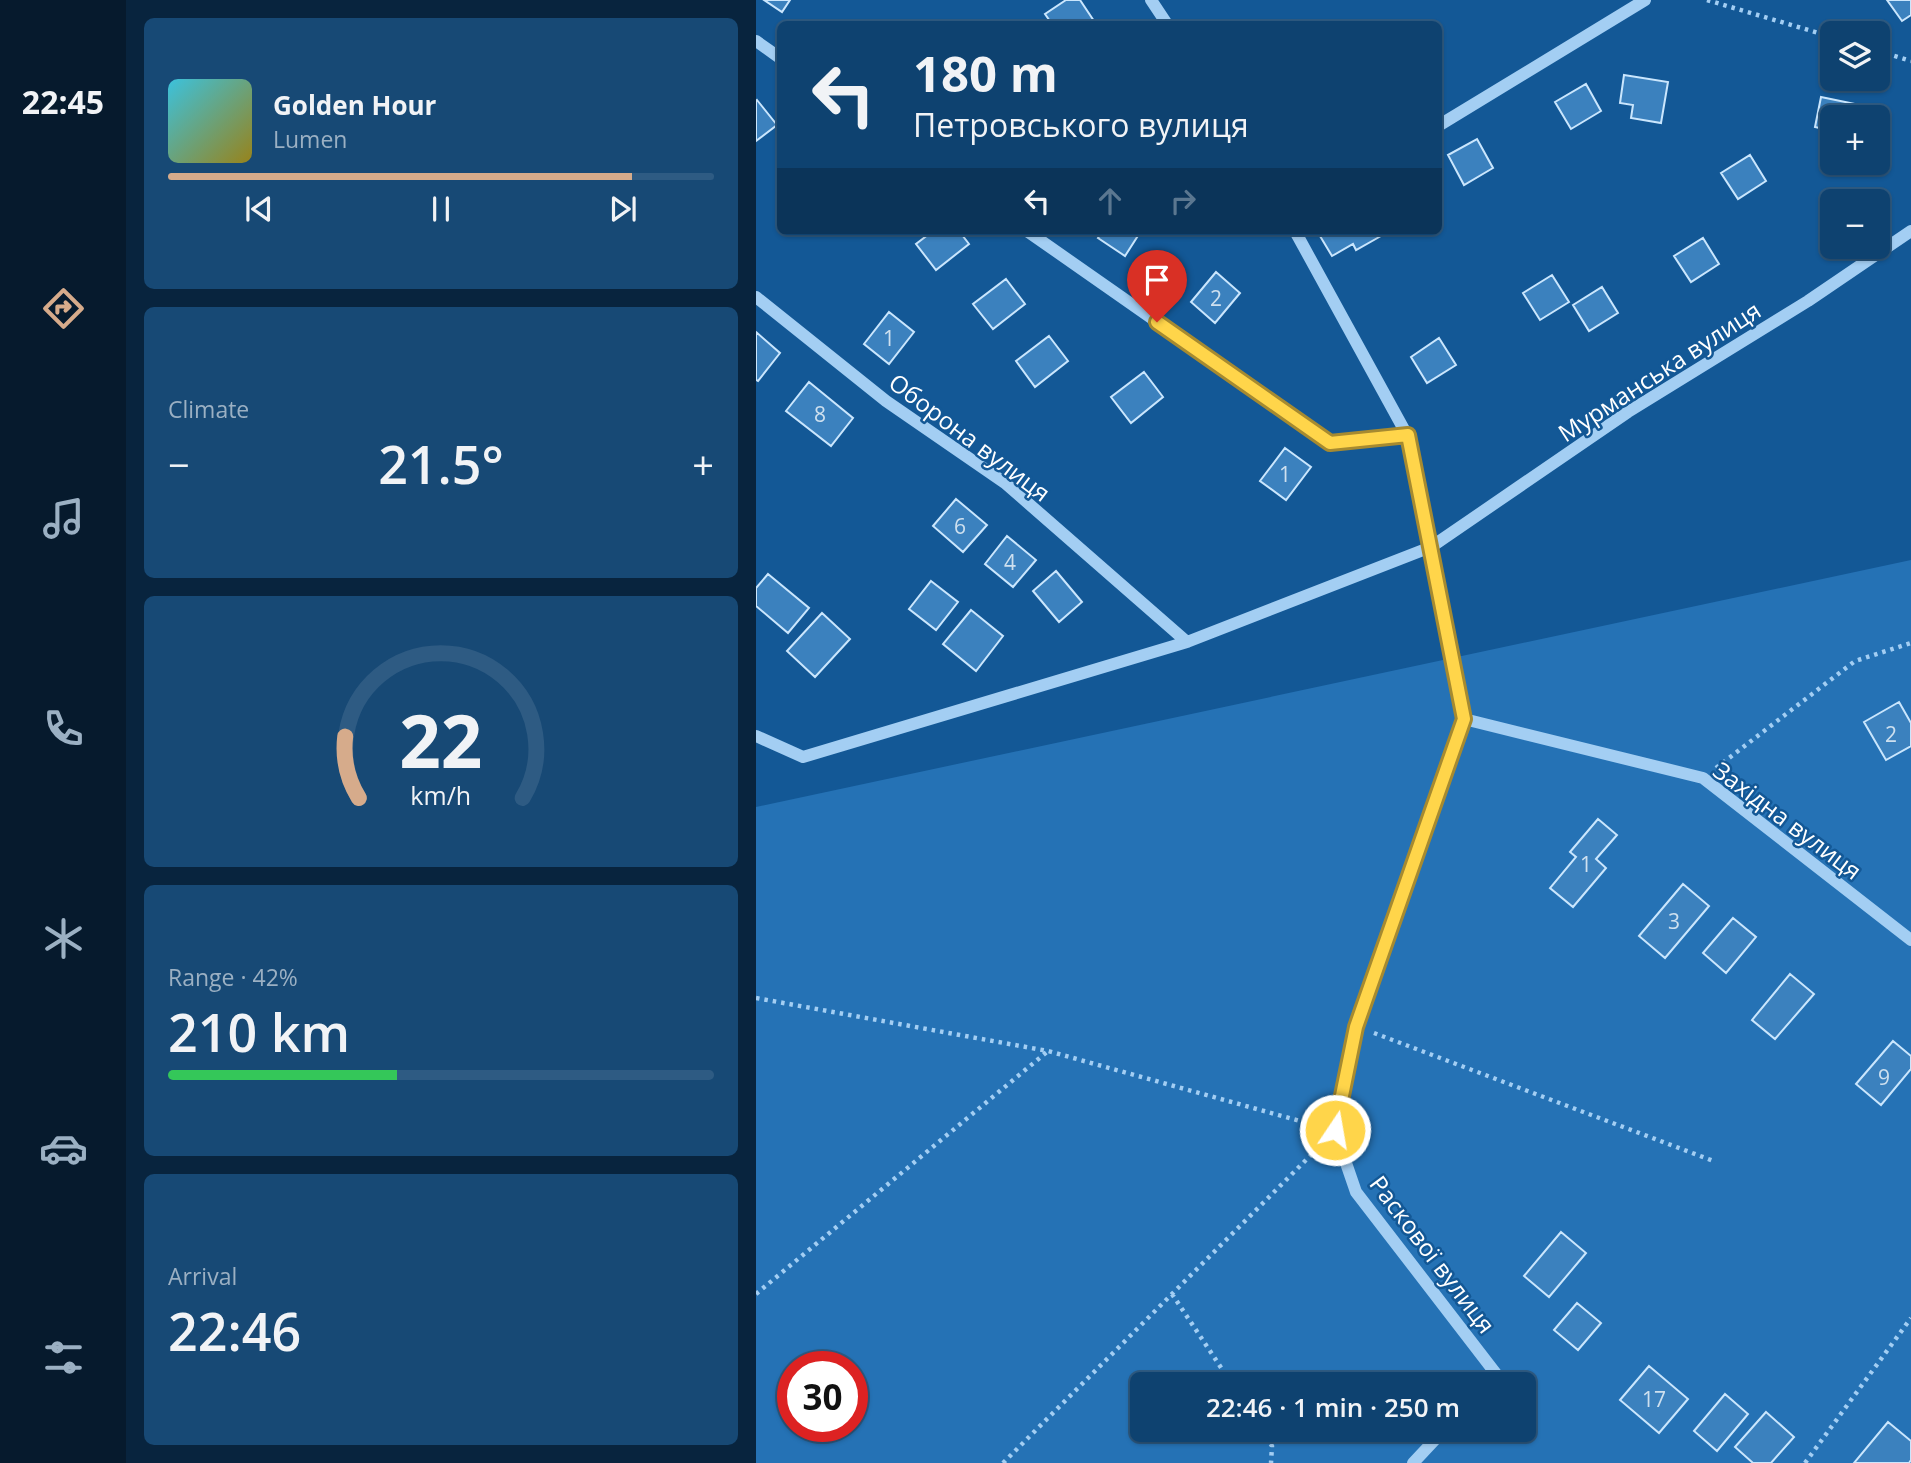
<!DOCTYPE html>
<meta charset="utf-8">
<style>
:root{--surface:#0e4270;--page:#174975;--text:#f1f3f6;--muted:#9bb0c3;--line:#2e5b83;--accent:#d6ab8b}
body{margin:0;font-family:"Open Sans",sans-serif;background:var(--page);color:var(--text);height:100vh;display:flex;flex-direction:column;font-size:26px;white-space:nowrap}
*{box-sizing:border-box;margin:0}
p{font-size:23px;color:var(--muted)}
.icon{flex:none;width:38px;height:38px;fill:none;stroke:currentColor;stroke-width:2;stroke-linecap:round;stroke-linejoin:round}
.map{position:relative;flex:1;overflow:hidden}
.drawer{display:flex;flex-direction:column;gap:18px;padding:18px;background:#08243e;width:630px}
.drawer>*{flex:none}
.banner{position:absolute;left:21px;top:21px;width:665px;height:214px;border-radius:10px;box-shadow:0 2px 5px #0004,0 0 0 2px var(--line);background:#0e4270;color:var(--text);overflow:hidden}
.fabs{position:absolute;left:1064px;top:21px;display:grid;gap:14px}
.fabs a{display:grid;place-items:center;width:70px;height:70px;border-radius:10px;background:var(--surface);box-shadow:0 2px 5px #0004,0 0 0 2px var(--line);font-size:35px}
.speed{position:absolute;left:21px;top:1351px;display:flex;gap:14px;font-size:35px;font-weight:700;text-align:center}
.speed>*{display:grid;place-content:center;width:91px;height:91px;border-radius:50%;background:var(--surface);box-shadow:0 2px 5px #0004,0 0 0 2px var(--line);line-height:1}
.speed .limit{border:10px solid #d22;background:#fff;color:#111}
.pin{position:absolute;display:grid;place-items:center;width:60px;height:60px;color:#fff;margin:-72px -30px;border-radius:50% 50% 50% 0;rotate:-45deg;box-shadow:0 0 7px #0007}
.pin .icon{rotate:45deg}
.me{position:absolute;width:77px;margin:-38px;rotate:12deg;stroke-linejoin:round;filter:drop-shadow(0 0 5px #0008)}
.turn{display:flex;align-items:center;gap:24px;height:147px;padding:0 21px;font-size:32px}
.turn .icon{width:91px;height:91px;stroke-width:2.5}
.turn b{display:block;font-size:49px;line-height:60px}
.lanes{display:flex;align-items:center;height:66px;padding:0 21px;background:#0003;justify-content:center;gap:35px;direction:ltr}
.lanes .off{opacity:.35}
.big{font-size:52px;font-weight:600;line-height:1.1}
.drawer .widget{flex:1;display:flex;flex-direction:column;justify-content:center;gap:10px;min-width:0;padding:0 24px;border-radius:10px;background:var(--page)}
.drawer .dial{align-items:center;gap:0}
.dial svg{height:182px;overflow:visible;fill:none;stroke:var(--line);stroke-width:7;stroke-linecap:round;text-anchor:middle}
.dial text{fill:var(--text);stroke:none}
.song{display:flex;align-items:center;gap:21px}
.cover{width:84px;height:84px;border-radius:10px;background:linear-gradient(135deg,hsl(190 70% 55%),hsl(50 70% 35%))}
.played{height:7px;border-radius:4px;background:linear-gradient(90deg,var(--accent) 85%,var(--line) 85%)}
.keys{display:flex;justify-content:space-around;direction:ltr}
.heat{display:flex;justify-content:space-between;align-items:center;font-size:38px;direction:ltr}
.charge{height:10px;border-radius:5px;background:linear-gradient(90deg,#34c759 42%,var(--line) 0)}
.trip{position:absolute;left:374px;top:1372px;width:406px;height:70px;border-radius:10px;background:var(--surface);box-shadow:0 2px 5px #0004,0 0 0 2px var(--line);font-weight:600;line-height:70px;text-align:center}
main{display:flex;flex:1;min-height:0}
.tabs{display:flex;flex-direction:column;width:126px;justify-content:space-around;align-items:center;background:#061a2d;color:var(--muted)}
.tabs .icon{width:49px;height:49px}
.tabs .selected{color:var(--accent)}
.tabs b{font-size:32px;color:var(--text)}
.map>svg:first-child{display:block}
</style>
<main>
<nav class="tabs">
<b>22:45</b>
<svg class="icon selected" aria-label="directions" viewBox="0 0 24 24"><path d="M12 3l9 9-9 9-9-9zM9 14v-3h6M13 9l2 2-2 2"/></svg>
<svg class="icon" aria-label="music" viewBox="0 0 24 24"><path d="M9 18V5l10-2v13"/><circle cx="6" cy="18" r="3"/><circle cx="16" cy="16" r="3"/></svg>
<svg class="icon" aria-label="phone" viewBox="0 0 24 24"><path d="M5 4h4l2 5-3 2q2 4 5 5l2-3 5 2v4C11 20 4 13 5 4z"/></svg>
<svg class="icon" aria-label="climate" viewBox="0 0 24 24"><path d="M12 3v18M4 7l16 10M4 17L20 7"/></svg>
<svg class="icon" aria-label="car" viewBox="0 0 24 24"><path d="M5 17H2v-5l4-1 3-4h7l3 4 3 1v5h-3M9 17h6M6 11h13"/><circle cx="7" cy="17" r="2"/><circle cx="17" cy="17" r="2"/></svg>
<svg class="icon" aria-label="filters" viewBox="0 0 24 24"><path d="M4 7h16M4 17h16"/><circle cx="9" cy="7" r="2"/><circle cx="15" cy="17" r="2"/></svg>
</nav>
<section class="drawer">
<div class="widget">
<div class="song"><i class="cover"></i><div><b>Golden Hour</b><p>Lumen</p></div></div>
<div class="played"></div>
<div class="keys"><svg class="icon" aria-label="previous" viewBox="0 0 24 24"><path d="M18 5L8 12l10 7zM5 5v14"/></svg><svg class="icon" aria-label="pause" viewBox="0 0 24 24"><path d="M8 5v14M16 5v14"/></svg><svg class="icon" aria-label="next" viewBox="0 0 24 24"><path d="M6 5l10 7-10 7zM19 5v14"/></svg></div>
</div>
<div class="widget"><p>Climate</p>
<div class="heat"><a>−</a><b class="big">21.5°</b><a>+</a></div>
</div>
<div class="widget dial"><svg viewBox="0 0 100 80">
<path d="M14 69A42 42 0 1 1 86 69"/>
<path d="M14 69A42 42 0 0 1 8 42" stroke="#d6ab8b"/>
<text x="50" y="56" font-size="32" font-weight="700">22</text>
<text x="50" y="72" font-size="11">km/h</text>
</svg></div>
<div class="widget"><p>Range · 42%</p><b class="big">210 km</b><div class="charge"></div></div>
<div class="widget"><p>Arrival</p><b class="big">22:46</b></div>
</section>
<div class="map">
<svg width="1155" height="1463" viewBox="0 0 1155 1463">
<rect width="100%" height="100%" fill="#135896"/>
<path fill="#2572b5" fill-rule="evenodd" d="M1155 560V1463H0V807ZM37 1367H96V1426H37ZM387 1384H768V1430H387Z"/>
<path fill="#3b81be" stroke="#cae6fd" stroke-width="2" d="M8 0H34L26 12Z
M310 0H324L340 24H296L289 14Z
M1131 0H1155V15L1146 21Z
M868 75 912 82 905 123 875 118 877 105 864 103Z
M830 84 845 111 815 129 799 102Z
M1065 97 1099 104 1096 117H1076V131L1059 127Z
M1 100 21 125 0 141V101Z
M721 139 737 168 708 185 692 155Z
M994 155 1010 181 982 199 965 173Z
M177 231H203L213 244 180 270 160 244Z
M347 231H385L369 256 342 238Z
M561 231H622L625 236 600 250 597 244 576 256Z
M947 238 963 264 935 282 918 256Z
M460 272 484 293 459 323 435 302Z
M796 275 813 302 784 320 767 293Z
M250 279 269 304 237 329 217 304Z
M846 287 862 313 833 331 817 305Z
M133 312 158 332 133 364 108 344Z
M0 332 24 353 2 381 0 380Z
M293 336 312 361 279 387 260 361Z
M683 338 700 365 671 383 655 357Z
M388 372 407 397 375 423 355 397Z
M53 382 97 418 75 446 30 411Z
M529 448 555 467 530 500 504 481Z
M200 499 231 525 207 552 177 526Z
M251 536 280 560 257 587 229 564Z
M300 571 326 602 303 622 277 591Z
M12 574 53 608 32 633 0 606V588Z
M175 581 202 602 180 630 153 609Z
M215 610 247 636 220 671 187 644Z
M66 613 94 639 59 677 31 651Z
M1143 702 1155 723V746L1130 760 1108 722Z
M842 819 861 835 840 859 850 868 817 907 794 888 820 857 814 852Z
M927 884 953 906 909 958 883 936Z
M977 918 1000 937 970 973 947 953Z
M1034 974 1058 994 1019 1039 996 1020Z
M1137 1041 1155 1056V1069L1125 1105 1100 1084Z
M805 1232 830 1253 793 1297 768 1276Z
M821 1303 845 1323 822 1350 798 1330Z
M893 1366 932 1399 903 1433 864 1400Z
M969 1394 992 1414 961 1451 938 1431Z
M1010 1412 1038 1437 1015 1463H997L979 1447Z
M1132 1422 1155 1441V1460L1153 1463H1098Z"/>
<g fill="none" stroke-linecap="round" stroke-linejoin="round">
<path stroke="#a3cef3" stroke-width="4.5" stroke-dasharray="3.5 5" stroke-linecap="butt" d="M951 0 1076 37
M1122 51 1155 61
M960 768 1099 661 1155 643
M0 998 292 1051 562 1126
M618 1033 960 1162
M0 1294 292 1051
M416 1294 476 1384
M505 1430 516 1446 515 1463
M247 1463 566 1144
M1049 1463 1155 1318"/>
<path stroke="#a3cef3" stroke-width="12" d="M395 0 411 24
M0 41 24 58
M682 126 889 0
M271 231 574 443 651 435
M539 231 651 435 708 719 600 1027 579 1131 600 1192 744 1379 738 1384
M0 297 130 401 249 483 431 642
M708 719 947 778 1155 940
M0 736 47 757 431 642 675 547 872 412 1052 301 1155 231
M657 1463 688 1430"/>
</g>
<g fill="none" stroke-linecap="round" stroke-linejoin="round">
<defs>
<path id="route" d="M401 322 574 443 652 435 708 719 600 1027 579 1130"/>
</defs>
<use href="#route" stroke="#a68a30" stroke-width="18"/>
<use href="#route" stroke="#ffd54a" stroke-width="12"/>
</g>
<g text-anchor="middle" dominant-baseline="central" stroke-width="5" stroke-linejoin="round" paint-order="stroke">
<g font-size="21" fill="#cee0ef">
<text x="460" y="298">2</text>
<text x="133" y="338">1</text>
<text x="64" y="414">8</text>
<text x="529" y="474">1</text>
<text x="204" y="526">6</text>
<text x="254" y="562">4</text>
<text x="1135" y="734">2</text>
<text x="830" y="864">1</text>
<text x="918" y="921">3</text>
<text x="1128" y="1077">9</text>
<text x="898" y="1399">17</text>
</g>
<g font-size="24" fill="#fff" stroke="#135896">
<text transform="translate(903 371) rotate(-33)">Мурманська вулиця</text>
<text transform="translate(214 437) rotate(37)">Оборона вулиця</text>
<text transform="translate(1032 820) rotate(37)">Західна вулиця</text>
<text transform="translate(677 1254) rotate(53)">Раскової вулиця</text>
</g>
</g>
</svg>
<div class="fabs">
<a><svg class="icon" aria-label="layers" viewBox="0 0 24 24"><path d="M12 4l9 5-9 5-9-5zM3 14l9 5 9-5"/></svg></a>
<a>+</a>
<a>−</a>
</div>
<div class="speed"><div class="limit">30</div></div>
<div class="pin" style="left:401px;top:322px;background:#d93025"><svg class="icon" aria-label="arrive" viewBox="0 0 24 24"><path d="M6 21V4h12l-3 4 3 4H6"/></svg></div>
<svg class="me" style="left:579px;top:1130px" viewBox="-20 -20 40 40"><circle r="17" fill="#ffd54a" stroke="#fff" stroke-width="3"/><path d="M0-11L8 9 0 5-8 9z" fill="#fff"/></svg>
<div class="trip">22:46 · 1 min · 250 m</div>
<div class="banner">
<div class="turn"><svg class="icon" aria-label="left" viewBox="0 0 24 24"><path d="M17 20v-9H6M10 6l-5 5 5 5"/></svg><div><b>180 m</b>Петровського вулиця</div></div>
<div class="lanes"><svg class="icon" aria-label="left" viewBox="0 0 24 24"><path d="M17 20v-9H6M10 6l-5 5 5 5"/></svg><svg class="icon off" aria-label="ahead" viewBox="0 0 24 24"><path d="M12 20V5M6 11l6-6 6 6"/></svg><svg class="icon off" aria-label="right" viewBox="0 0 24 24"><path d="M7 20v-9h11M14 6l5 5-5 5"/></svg></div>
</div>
</div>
</main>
